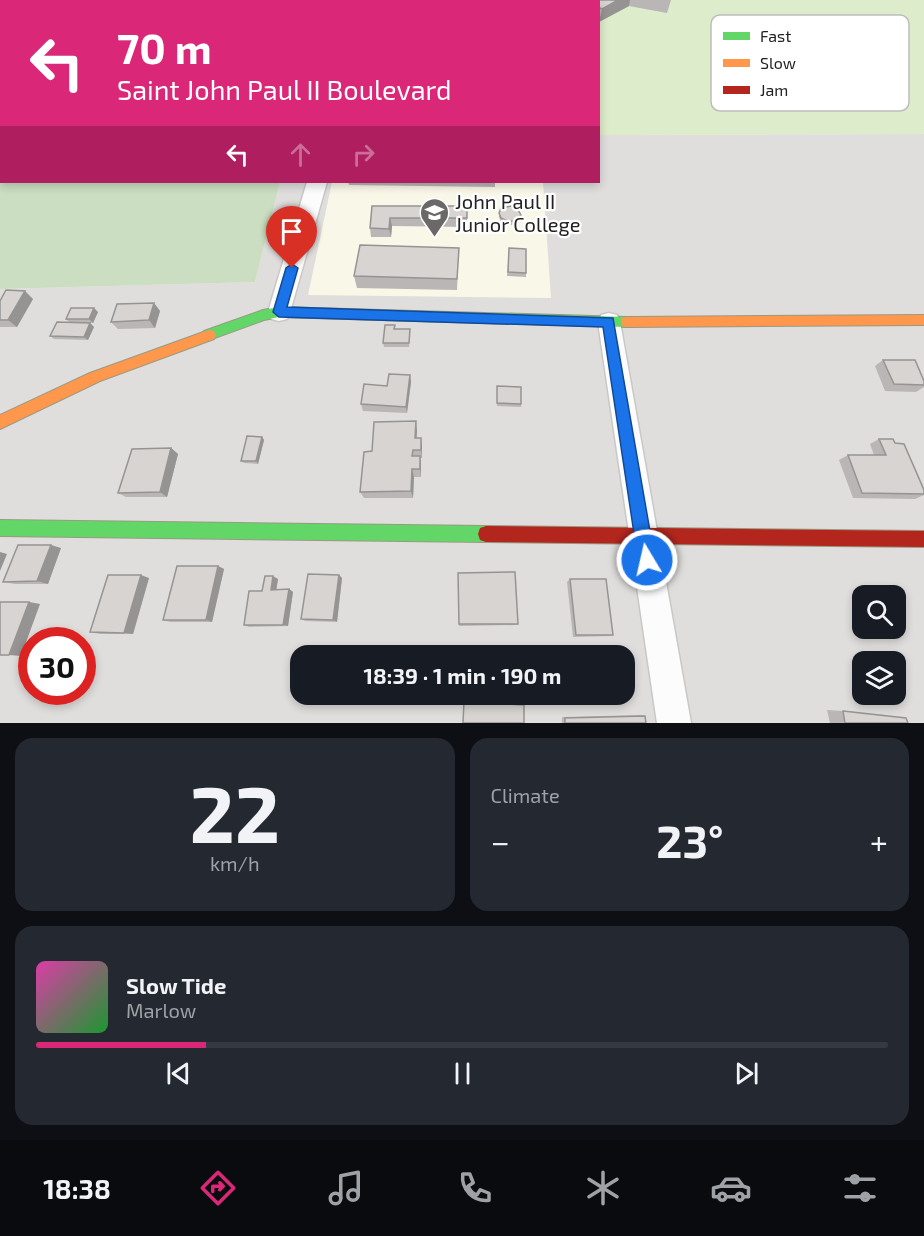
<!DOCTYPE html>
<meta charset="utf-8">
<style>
:root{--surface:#171b24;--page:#242831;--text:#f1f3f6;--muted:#9ea1a6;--line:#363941;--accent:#db2777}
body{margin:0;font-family:"Exo 2",sans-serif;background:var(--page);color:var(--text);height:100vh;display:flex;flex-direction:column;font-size:22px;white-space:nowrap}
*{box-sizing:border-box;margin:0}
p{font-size:20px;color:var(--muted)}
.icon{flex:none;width:33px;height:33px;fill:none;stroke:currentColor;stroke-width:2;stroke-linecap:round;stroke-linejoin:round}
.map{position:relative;height:723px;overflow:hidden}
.panel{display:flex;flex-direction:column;gap:15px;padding:15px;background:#0d0f14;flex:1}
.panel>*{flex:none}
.guide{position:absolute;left:0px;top:0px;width:600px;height:183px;box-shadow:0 3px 9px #0003;background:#db2777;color:#fff;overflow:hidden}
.tools{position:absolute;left:852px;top:585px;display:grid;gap:12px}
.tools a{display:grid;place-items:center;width:54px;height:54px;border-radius:12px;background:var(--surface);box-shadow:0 3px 9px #0003;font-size:30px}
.speed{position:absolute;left:18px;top:627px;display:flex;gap:12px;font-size:30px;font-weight:700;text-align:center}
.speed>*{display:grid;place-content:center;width:78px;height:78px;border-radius:50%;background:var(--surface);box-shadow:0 3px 9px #0003;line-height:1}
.speed .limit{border:9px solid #d22;background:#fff;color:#111}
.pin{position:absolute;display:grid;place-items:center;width:51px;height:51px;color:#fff;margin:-62px -26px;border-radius:50% 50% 50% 0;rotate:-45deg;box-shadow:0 0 6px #0007}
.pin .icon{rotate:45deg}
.me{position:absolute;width:66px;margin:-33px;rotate:351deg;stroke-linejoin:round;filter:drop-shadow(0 0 4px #0008)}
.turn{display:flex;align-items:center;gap:21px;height:126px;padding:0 18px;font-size:27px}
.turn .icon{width:78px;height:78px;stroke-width:2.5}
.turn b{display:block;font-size:42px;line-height:51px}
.lanes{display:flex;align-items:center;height:57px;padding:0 18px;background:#0003;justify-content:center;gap:30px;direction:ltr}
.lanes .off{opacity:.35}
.big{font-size:45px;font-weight:700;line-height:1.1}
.panel .card{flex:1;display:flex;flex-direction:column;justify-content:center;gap:9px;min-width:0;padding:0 21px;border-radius:18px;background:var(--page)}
.panel .dial{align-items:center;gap:0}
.dial b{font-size:78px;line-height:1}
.song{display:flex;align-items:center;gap:18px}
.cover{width:72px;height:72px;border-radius:9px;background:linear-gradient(135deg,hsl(320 70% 55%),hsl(130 70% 35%))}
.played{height:6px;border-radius:3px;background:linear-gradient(90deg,var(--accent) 20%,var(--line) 20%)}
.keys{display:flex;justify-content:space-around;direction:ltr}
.heat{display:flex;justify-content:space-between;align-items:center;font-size:33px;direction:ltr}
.panel .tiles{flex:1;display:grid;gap:15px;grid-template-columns:1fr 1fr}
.card:last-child{grid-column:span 2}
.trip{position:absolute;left:290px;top:645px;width:345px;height:60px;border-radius:18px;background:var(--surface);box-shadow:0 3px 9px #0003;font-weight:700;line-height:60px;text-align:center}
.menu{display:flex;height:96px;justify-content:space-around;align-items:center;background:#090b0e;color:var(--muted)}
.menu .icon{width:42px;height:42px}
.menu .on{color:var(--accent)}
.menu b{font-size:27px;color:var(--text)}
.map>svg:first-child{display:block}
</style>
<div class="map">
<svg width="924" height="723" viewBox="0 0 924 723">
<rect width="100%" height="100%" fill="#f0eeeb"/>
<path fill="#dfdedc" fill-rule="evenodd" d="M924 134V723H0V289L255 282 280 182H598L599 135ZM862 596H896V628H862ZM32 640H82V692H32ZM300 656H624V694H300ZM862 662H896V694H862Z"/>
<path fill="#f8f7e8" d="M332 182H543L551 298 308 295Z"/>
<path fill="#ddeccb" d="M340 0H924V134L599 135 598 2Z"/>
<path fill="#cbdec1" d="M0 0H340L2 2V182H280L255 282 0 289Z"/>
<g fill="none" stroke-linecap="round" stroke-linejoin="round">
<defs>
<path id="street" d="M373 0H387L372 2Z
M307 182H327L290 312 287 319 279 321 271 319 268 312Z
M609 313 617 315 620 322 691 723H657L598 322 601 315Z"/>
<path id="fast" d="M279 307 627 317 632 318 633 322 632 326 627 327 279 317 264 320 209 340 204 339 202 335 204 331 263 310Z
M0 520 486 526 492 528 494 534 492 540 486 542 0 536Z"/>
<path id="slow" d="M924 315V325L627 327 622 326 621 322 622 318 627 317Z
M209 330 214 331 216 335 214 339 100 381 0 429V415L90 373Z"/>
<path id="jam" d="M486 526 924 531V547L486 542 480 540 478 534 480 528Z"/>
</defs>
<use href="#street" stroke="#c9c8c7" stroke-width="3"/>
<use href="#fast" stroke="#999a82" stroke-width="2"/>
<use href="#slow" stroke="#999a82" stroke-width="2"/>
<use href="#jam" stroke="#999a82" stroke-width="2"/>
<use href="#street" fill="#fdfcfc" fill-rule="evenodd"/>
<use href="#fast" fill="#63d668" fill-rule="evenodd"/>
<use href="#slow" fill="#ff974d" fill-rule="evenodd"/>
<use href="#jam" fill="#b3261e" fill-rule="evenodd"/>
</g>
<path fill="#b9b6b5" d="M587 0H671L667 13 629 6 599 22 598 2H586Z
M348 182H495V187L349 185Z
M372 206H467V227L392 226 391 237H371L370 228Z
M499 213 520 219 514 225H507L501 222 499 217Z
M459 248 457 290 357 288 354 276Z
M509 248 526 273V277L507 276Z
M33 299 17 327H0V301Z
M154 303 160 311 155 328 118 329 111 322Z
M98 312 93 323H90L94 327 88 340 54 339 50 336 70 323 66 319Z
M395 329H410L409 347H384L383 343Z
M883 360 924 381V387L916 392 885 391 875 366Z
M410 375 411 382 407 413 363 411 361 404Z
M497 390 521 404V407L497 406Z
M417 430V438L422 446V458H420L421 464V477H414L413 498H364L360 492 372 451Z
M262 437 264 440 258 464 244 463 241 461Z
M879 439 895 443 924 490V495L915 499 853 498 839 460 848 455H874L870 444Z
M171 448 178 454 167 497H126L118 493Z
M61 548 48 584H15L3 582Z
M218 566 224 569 212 622H170L163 620Z
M458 573 518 624 516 625 459 626Z
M339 575 342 578 337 622 305 621 301 619Z
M149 578 133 634H100L90 632Z
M278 579 276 590 289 589 293 592 288 626 249 627 244 625 262 591Z
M570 579 613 635 609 636 573 637 567 582Z
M827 710 843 711 908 723H830Z
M640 715 645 716 646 723H562V717Z"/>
<path fill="#969493" d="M618 0H630L629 6 599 22 602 9Z
M521 215 520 219 514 225 515 221Z
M390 218 392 226 391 237 389 229Z
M25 291 33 299 17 327 8 320Z
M154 303 160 311 155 328 149 320Z
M94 308 98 312 93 323 89 319Z
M90 323 94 327 88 340 84 337Z
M410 375 411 382 407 413 406 407Z
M416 421 417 430 416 446 415 438Z
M262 437 264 440 258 464 256 461Z
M421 438 422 446V458L421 450Z
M171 448 178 454 167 497 160 492Z
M420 456 421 464V477L420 469Z
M412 469 414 477 413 498 411 491Z
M51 545 61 548 48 584 37 581Z
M0 552 7 554 0 571Z
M218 566 224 569 212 622 206 620Z
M141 575 149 578 133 634 124 633Z
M339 575 342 578 337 622 333 620Z
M273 576 278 579 276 592 271 590Z
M289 589 293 592 288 626 283 625Z
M29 602 40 604 21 656 9 655Z"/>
<path fill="#d7d4d2" stroke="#969493" stroke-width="1.5" d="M587 0H618L602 9 598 7V2L586 1Z
M372 206H467V218H390L389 229 370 228Z
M511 206 517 208 521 215 515 221H507L501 218 499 213 501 208Z
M360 245 459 248 457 279 354 276Z
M509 248 526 249V273L508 272Z
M6 290 25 291 8 320H0V301Z
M154 303 149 320 111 322 117 304Z
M71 308H94L89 319H66Z
M57 322 90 323 84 337 50 336Z
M385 325H395L394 329H410L409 343H383Z
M883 360H915L924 381V385L894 384Z
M389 374 410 375 406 407 361 404 364 384 387 386Z
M497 386 521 387V404L497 403Z
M416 421 415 438H421V450H413L412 456H420V469H412L411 491 360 492 364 452 372 451 374 422Z
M247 436 262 437 256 461H241Z
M879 439H893L895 443 904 444 924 490V494L862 493 848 455H886Z
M171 448 160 492 118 493 132 449Z
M18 545H51L37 581 3 582Z
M177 566H218L206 620H163Z
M515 572 518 624H459L458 573Z
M308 574 339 575 333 620 301 619Z
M108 575H141L124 633 90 632Z
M265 576H273L271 590 289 589 283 625H244L249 591H262Z
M570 579H606L613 635H576Z
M0 602H29L9 655H0Z
M464 701 524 705V723H463Z
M843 711 906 718 908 723H845Z
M645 716 646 723H565V718Z"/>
<path fill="#1a73e8" stroke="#114b97" stroke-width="1.5" d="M292 264 298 268 287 307 613 318 655 560 653 566 647 569 641 566 638 560 603 327 279 317 273 312 286 268Z"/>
<defs>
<symbol id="university-pin" viewBox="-11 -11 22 30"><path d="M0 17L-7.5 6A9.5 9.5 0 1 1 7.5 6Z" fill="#6a6968" stroke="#fff"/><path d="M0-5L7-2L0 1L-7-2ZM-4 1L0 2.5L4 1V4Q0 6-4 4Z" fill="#fff"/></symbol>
</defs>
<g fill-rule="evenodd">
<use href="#university-pin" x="418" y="196" width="33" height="45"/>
</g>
<g text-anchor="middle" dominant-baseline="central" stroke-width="4.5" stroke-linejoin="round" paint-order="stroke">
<g font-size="20" fill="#222" stroke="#fff" text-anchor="start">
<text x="455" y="201">John Paul II<tspan x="455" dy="23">Junior College</tspan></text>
</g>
</g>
<rect x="711" y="15" width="198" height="96" rx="9" fill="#fff" stroke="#bdbdbd" stroke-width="1.5"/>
<rect x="723" y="32" width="27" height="8" fill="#63d668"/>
<rect x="723" y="59" width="27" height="8" fill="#ff974d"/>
<rect x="723" y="86" width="27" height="8" fill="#b3261e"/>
<g font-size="16" fill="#222">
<text x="760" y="42">Fast</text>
<text x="760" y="69">Slow</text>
<text x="760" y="96">Jam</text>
</g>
</svg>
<div class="tools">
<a><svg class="icon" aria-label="search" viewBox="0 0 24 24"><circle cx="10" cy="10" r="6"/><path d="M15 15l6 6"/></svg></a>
<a><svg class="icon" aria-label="layers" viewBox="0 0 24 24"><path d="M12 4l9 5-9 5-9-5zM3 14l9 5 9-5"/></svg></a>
</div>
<div class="speed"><div class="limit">30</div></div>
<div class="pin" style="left:292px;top:268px;background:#d93025"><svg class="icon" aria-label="arrive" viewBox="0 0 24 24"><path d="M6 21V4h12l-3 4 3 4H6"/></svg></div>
<svg class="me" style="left:647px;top:560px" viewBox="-20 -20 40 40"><circle r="17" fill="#1a73e8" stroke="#fff" stroke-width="3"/><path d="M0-11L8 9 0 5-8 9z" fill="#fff"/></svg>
<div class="trip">18:39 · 1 min · 190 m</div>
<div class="guide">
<div class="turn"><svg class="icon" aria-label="left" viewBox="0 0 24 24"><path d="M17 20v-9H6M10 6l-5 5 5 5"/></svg><div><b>70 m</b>Saint John Paul II Boulevard</div></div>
<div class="lanes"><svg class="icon" aria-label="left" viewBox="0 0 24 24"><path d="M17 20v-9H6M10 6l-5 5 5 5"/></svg><svg class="icon off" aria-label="ahead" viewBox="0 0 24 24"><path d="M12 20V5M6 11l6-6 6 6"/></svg><svg class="icon off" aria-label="right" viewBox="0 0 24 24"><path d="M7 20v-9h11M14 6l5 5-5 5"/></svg></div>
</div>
</div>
<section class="panel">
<div class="tiles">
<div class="card dial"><b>22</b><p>km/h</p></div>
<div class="card"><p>Climate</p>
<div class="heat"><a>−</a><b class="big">23°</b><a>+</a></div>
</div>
<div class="card">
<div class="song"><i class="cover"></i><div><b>Slow Tide</b><p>Marlow</p></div></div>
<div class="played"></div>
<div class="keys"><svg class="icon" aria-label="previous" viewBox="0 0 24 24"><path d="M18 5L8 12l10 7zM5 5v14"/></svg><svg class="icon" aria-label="pause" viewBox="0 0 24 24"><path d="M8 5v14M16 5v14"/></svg><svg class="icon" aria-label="next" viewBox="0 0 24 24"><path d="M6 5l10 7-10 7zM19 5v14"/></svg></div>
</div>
</div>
</section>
<nav class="menu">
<b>18:38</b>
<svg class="icon on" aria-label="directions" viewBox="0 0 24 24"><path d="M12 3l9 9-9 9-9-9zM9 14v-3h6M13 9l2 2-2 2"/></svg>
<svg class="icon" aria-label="music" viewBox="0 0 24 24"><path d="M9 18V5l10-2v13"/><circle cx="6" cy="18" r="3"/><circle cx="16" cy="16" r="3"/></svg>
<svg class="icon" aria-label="phone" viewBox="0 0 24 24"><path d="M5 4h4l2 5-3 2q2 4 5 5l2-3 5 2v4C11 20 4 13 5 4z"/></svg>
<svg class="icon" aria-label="climate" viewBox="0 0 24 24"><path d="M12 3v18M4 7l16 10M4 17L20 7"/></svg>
<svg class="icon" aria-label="car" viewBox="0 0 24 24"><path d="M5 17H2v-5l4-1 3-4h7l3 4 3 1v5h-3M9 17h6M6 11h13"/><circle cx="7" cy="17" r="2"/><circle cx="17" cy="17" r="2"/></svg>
<svg class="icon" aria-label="filters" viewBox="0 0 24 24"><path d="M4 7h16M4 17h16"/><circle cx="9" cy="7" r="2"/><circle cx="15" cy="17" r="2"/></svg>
</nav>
